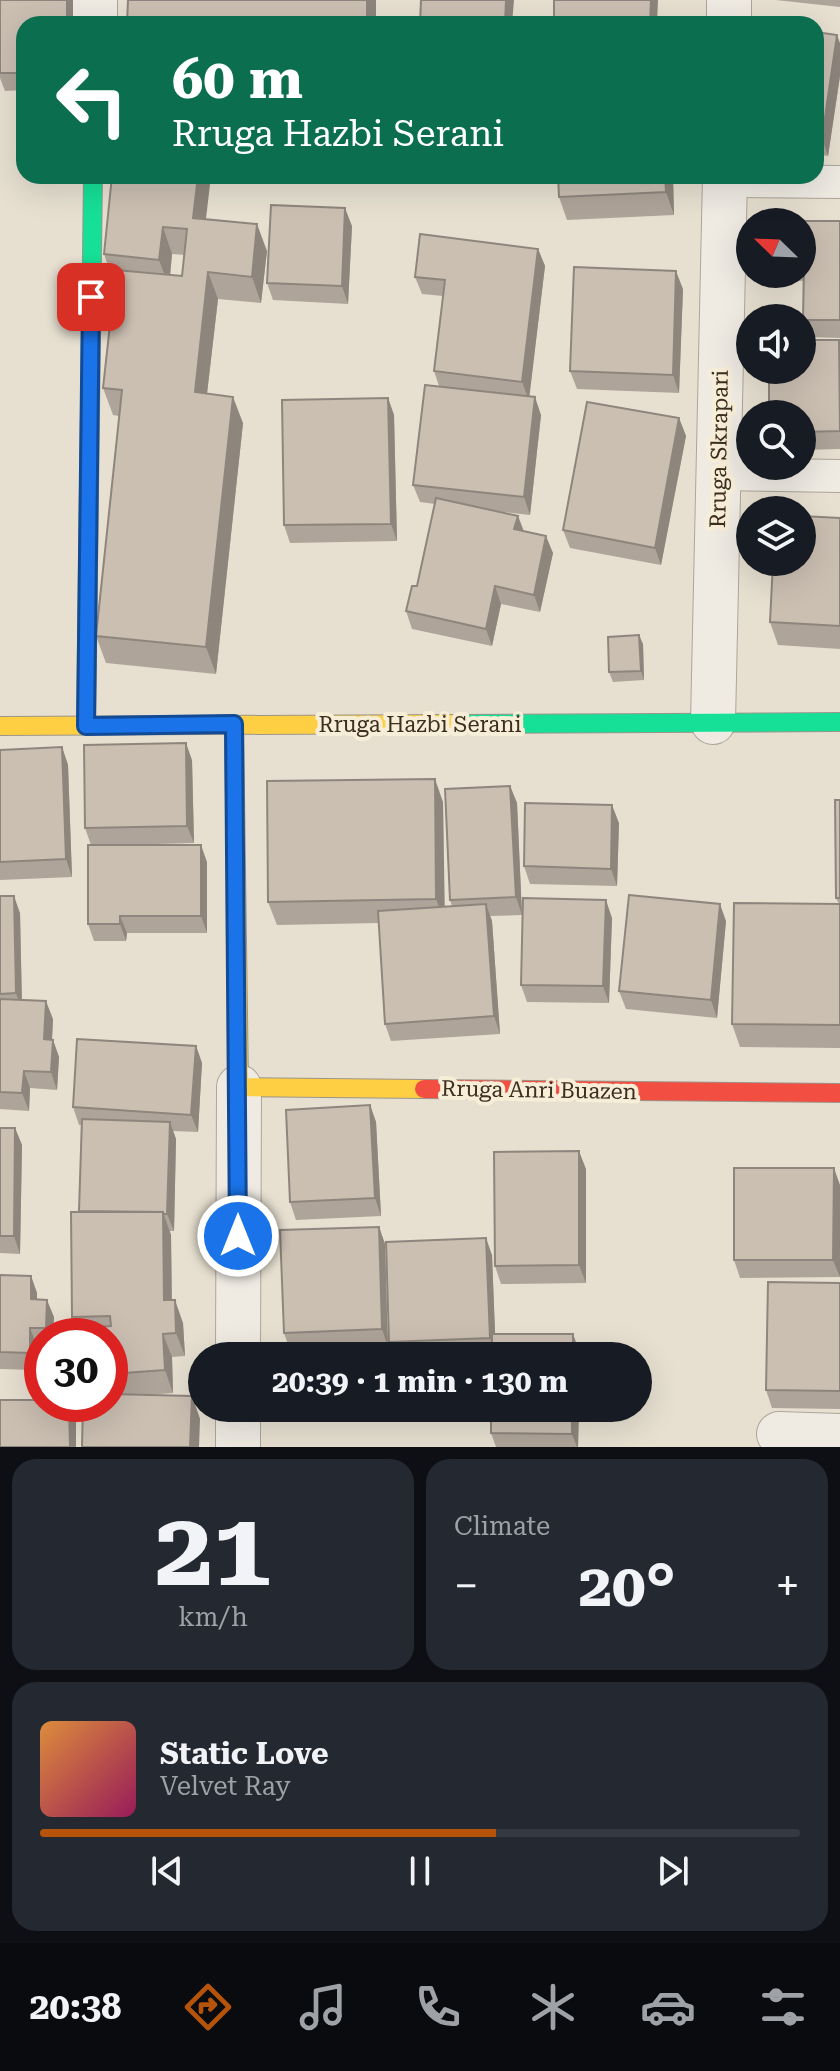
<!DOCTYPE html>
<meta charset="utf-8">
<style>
:root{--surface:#171b24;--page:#242831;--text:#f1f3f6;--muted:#9ea1a6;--line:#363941;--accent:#b45309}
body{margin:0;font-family:"Roboto Serif",serif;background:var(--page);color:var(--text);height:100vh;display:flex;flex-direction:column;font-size:30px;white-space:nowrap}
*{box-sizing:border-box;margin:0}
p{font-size:26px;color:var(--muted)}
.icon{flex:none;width:44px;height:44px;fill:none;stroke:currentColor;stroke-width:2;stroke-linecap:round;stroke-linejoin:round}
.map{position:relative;height:1447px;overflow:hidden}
.sheet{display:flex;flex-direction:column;gap:12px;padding:12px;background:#0d0f14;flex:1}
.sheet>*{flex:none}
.guide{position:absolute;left:16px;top:16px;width:808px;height:168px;border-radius:24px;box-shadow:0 8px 32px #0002;background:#0b6e4f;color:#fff;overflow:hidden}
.needle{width:52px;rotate:293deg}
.tools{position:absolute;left:736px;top:208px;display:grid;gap:16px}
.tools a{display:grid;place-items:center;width:80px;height:80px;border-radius:50%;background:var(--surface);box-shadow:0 8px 32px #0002;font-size:40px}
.speed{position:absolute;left:24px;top:1318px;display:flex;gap:16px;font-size:40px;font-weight:700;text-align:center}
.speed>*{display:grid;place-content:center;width:104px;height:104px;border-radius:50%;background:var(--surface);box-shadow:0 8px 32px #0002;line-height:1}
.speed .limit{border:12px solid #d22;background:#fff;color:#111}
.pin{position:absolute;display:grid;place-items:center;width:68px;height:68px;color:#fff;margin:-34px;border-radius:16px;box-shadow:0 4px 12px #0006}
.me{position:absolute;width:88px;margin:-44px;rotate:0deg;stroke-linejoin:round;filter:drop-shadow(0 0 6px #0008)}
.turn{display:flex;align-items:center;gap:28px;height:168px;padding:0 24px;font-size:36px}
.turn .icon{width:104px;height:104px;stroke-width:2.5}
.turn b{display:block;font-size:56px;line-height:68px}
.big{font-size:60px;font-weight:700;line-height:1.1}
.sheet .card{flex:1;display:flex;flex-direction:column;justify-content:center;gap:12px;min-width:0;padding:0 28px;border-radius:24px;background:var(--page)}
.sheet .dial{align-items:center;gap:0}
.dial b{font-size:104px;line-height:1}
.song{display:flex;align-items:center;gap:24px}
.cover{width:96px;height:96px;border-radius:12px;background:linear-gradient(135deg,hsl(30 70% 55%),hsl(330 70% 35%))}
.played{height:8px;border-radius:4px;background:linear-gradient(90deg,var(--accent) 60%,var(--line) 60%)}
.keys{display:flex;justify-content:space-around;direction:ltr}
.heat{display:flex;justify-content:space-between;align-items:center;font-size:44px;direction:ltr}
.sheet .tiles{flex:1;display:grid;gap:12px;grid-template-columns:1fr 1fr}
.card:last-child{grid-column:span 2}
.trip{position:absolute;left:188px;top:1342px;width:464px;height:80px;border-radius:40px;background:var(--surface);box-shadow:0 8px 32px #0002;font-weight:700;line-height:80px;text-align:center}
.menu{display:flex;height:128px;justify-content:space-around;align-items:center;background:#090b0e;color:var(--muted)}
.menu .icon{width:56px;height:56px}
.menu .current{color:var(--accent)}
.menu b{font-size:36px;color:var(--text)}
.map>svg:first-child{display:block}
</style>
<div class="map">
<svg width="840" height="1447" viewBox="0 0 840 1447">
<rect width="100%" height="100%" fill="#e7e0d1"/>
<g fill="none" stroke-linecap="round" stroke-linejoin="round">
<defs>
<path id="lane" d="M725 181 840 182
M719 474 840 476"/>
<path id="street" d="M95 24V0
M729 24V0
M713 722 725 176
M238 1356 239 1087
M779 1434 840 1436
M238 1447V1408"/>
<path id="fast" d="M453 724 840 722
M86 726 93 176"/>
<path id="slow" d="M234 724 239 1087 424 1089
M0 726 453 724"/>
<path id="jam" d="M424 1089 840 1093"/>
</defs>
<use href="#lane" stroke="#ada599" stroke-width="34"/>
<use href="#street" stroke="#ada599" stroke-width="46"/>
<use href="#fast" stroke="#9c958a" stroke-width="20"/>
<use href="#slow" stroke="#9c958a" stroke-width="20"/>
<use href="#jam" stroke="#9c958a" stroke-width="20"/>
<use href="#lane" stroke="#efebe3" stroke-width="32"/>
<use href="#street" stroke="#efebe3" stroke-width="44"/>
<use href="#fast" stroke="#16e098" stroke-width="18"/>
<use href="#slow" stroke="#ffcf43" stroke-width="18"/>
<use href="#jam" stroke="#f24e42" stroke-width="18"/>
</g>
<path fill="#afa499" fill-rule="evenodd" d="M0 0 24 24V90L5 91 0 78Z
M776 0H840V7Z
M816 32 840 43V76L828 156 816 154Z
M112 176 206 219 267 251 261 303 218 299 207 394 243 423 216 674 106 663 96 636 119 416 113 415 103 388 114 281H113L104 254ZM172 254 185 255 182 276 170 275Z
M673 176 674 215 567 220 559 197Z
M840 221V338L810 337 803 320 804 281 788 280 786 274H802V222Z
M352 226 348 304 273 300 267 283Z
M538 249 545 266 529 396 541 415 530 515 495 511 518 516 524 531 553 553 540 612 501 604 492 646 412 629 406 611 417 586 435 504 420 502 413 485 439 386 434 371 443 296 422 294 415 277Z
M683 289 679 393 577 389 570 371Z
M840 341V449L802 450V414Z
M388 398 394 415 397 541 290 543 284 525Z
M679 418 686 436 661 565 570 548 563 530Z
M840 518V649L778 645 770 622Z
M643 644 644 680 613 682 609 672Z
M62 747 68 765 72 877 0 880V750Z
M192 760 194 843 118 845 207 862V933H127L126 941H94L88 924 91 845 85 828Z
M510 786 517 803 522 915 490 916 492 921 500 1034 391 1041 385 1024 379 923 277 925 268 902 443 802 444 907 452 906 450 900Z
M840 800V1048L740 1047 732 1024 839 904 836 898Z
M619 823 617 886 530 884 524 866Z
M0 896 20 913 22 1000 53 1019 52 1040H53L59 1057 57 1090 30 1088 29 1111 0 1109Z
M612 918 609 1003 527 1002 521 985Z
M726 921 717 1018 626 1009 619 991Z
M196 1046 202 1063 198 1132 173 1131 176 1139 174 1231H170L171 1235 172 1300 183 1323 185 1356 172 1357 173 1393 147 1395 192 1396 200 1419 110 1404V1336L76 1328 72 1317 80 1212 81 1125H79L73 1107Z
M370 1105 376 1122 381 1216 296 1220 290 1202Z
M0 1128H15L22 1145 20 1254 0 1253Z
M586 1169V1283L501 1284 495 1266Z
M840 1185V1277L740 1278 734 1260Z
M379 1227 385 1244 388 1347 290 1350 284 1333Z
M492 1255 495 1334H573L579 1351V1356H395L389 1342Z
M0 1275 31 1276 37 1293V1299L54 1317 53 1336H42V1346H37L36 1370 0 1369Z
M840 1283V1409L772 1408 766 1390Z
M579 1408 578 1447H496L491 1433Z"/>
<path fill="#8e867d" d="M67 0H73V24H67Z
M367 0H376V24H367Z
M506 0H514L512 24H505Z
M651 0H658L657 24H650Z
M837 35 840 43V76L828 156 822 138Z
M198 176H211L203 244 193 218Z
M665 176H673L674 215 666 192Z
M345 208 352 226 348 304 342 286Z
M257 224 267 251 261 303 252 277Z
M163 227 172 254 169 287 159 260Z
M538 249 545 266 529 400 522 382Z
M676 271 683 289 679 393 673 375Z
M208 272 218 299 204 419 195 392Z
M233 397 243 423 216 674 206 647Z
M535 397 541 415 530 515 524 497Z
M388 398 394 415 397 541 391 524Z
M679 418 686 436 661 565 655 548Z
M518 516 524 533 514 529Z
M546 536 553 553 540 612 534 595Z
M495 586 501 604 492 646 486 629Z
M639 635 643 644 644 680 641 671Z
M186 743 192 760 194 843 187 826Z
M62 747 68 765 72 877 66 859Z
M435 779 443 802 445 922 436 899Z
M510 786 517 803 522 915 516 897Z
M612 805 619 823 617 886 611 869Z
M201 845 207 862V933L201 916Z
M14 896 20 913 22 1011 16 993Z
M606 900 612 918 609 1003 603 986Z
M486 904 492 921 500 1034 494 1016Z
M720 904 726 921 717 1018 711 1000Z
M120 916 127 933 126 941 120 924Z
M46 1001 53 1019 51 1057 44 1039Z
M53 1040 59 1057 57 1090 51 1072Z
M196 1046 202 1063 198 1132 191 1115Z
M24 1071 30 1088 29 1111 22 1093Z
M370 1105 376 1122 381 1216 375 1198Z
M170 1122 176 1139 174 1231 167 1214Z
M15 1128 22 1145 20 1254 14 1236Z
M579 1151 586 1169V1283L579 1265Z
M834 1168 840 1185V1277L833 1260Z
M163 1212 171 1235 172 1323 164 1300Z
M379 1227 385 1244 388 1347 382 1329Z
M486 1238 492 1255 496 1356 490 1338Z
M31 1276 37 1293V1317L31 1299Z
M47 1300 54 1317 53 1336H49L46 1328Z
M175 1300 183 1323 185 1356 176 1333Z
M30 1328 37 1346 36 1370 30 1353Z
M163 1334 172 1357 173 1393 165 1370Z
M573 1334 579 1351V1356H573Z
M192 1396 200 1419 199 1447H190Z
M69 1404H71L76 1418V1447H70Z
M572 1408H579L578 1447H577L572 1434Z"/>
<path fill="#cbbfb2" stroke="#8e867d" stroke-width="2" d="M0 0H67V24H24V73H0Z
M128 0H367V24H127Z
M421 0H506L505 24H420Z
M554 0H651L650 24H554Z
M816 32 837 35 822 138 816 137Z
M112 176H198L193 218 257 224 252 277 208 272 195 392 233 397 206 647 96 636 122 390 103 388 116 270 182 276 187 229 163 227 159 260 104 254Z
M558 176H665L666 192 559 197Z
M271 205 345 208 342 286 267 283Z
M783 221H840V320H803L804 264H802V222H783Z
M420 234 538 249 522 382 434 371 445 280 415 277Z
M574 267 676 271 673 375 570 371Z
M802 340H839L840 431 802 432V414H769V370H802Z
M425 385 535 397 524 497 413 485Z
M388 398 391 524 284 525 282 400Z
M587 402 679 418 655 548 563 530Z
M436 498 518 516 514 529 546 536 534 595 495 586 486 629 406 611 412 586H417Z
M802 516 840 518V626L770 622 773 562H802Z
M639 635 641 671 609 672 608 637Z
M186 743 187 826 85 828 84 745Z
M62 747 66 859 0 862V750Z
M435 779 436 899 268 902 267 781Z
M510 786 516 897 450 900 445 789Z
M835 800H840V898H836Z
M525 803 612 805 611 869 524 866Z
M88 845H201V916H120V924H88Z
M629 895 720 904 711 1000 619 991Z
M0 896H14L16 993 0 994Z
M523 898 606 900 603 986 521 985Z
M734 903 840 904V1025L732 1024Z
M486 904 494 1016 385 1024 378 911Z
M0 999 46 1001 44 1039 53 1040 51 1072 24 1071 22 1093 0 1092Z
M77 1039 196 1046 191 1115 73 1107Z
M370 1105 375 1198 290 1202 286 1110Z
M82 1119 170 1122 167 1214H163V1212L79 1211Z
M0 1128H15L14 1236H0Z
M579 1151V1265L495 1266 494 1152Z
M734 1168H834L833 1260H734Z
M71 1212H163L164 1300H175L176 1333 163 1334 165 1370 110 1374V1336H64L63 1329 111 1326 110 1316 72 1317Z
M379 1227 382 1329 284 1333 280 1230Z
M486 1238 490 1338 389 1342 386 1242Z
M0 1275 31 1276V1299L47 1300 46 1328H30V1353L0 1352Z
M768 1282 840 1283V1391L766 1390Z
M492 1334H573V1356H492Z
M110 1394 192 1396 190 1447H82L83 1404H110Z
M0 1400H42V1404H69L70 1447H0Z
M491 1408H572V1434L491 1433Z"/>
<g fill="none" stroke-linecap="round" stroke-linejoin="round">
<defs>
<path id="route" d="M91 297 86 726 234 724 238 1236"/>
</defs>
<use href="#route" stroke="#114b97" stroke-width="20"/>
<use href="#route" stroke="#1a73e8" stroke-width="14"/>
</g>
<g text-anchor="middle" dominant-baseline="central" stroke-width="8" stroke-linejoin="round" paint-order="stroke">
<g font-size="22" fill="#3d2e20" stroke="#f7eed8">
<text transform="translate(719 449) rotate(-89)">Rruga Skrapari</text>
<text x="420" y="724">Rruga Hazbi Serani</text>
<text transform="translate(539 1090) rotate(1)">Rruga Anri Buazen</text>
</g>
</g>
</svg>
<div class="tools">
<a><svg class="needle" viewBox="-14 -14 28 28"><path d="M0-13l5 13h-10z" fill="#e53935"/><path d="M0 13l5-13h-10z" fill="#9ea1a6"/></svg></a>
<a><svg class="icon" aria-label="sound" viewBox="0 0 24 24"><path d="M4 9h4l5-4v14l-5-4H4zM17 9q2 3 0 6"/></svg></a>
<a><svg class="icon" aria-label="search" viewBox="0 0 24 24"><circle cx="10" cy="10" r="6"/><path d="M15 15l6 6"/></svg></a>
<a><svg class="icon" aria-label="layers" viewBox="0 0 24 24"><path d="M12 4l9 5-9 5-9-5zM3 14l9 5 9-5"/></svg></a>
</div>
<div class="speed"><div class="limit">30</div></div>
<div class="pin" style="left:91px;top:297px;background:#d93025"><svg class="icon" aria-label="arrive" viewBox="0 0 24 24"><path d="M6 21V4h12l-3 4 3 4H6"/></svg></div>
<svg class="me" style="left:238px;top:1236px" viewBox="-20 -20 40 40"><circle r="17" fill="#1a73e8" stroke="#fff" stroke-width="3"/><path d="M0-11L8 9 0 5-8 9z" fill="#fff"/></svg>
<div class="trip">20:39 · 1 min · 130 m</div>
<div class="guide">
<div class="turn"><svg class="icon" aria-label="left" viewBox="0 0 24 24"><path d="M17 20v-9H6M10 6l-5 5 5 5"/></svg><div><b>60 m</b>Rruga Hazbi Serani</div></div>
</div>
</div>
<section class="sheet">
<div class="tiles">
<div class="card dial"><b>21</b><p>km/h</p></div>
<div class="card"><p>Climate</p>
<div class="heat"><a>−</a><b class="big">20°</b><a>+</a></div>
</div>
<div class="card">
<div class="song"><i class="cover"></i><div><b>Static Love</b><p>Velvet Ray</p></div></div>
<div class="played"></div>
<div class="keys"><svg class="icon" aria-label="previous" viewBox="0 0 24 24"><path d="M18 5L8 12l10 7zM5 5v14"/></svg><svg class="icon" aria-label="pause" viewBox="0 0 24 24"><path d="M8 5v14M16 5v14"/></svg><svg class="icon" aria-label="next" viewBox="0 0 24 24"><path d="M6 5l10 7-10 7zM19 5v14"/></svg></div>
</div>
</div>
</section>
<nav class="menu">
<b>20:38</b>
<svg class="icon current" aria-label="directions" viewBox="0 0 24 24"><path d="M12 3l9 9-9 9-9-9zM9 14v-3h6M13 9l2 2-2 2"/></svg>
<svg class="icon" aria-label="music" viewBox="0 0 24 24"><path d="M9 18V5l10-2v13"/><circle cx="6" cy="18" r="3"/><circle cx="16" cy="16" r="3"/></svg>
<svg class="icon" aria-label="phone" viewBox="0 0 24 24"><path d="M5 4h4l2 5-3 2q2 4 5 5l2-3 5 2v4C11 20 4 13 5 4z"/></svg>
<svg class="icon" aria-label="climate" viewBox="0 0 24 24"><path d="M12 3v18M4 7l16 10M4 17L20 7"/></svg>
<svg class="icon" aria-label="car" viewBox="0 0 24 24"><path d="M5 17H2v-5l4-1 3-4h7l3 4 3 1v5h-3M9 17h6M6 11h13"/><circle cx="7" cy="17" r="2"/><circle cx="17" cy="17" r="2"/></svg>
<svg class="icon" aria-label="filters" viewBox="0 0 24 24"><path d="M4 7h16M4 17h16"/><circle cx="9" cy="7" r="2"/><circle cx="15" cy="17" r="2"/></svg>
</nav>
